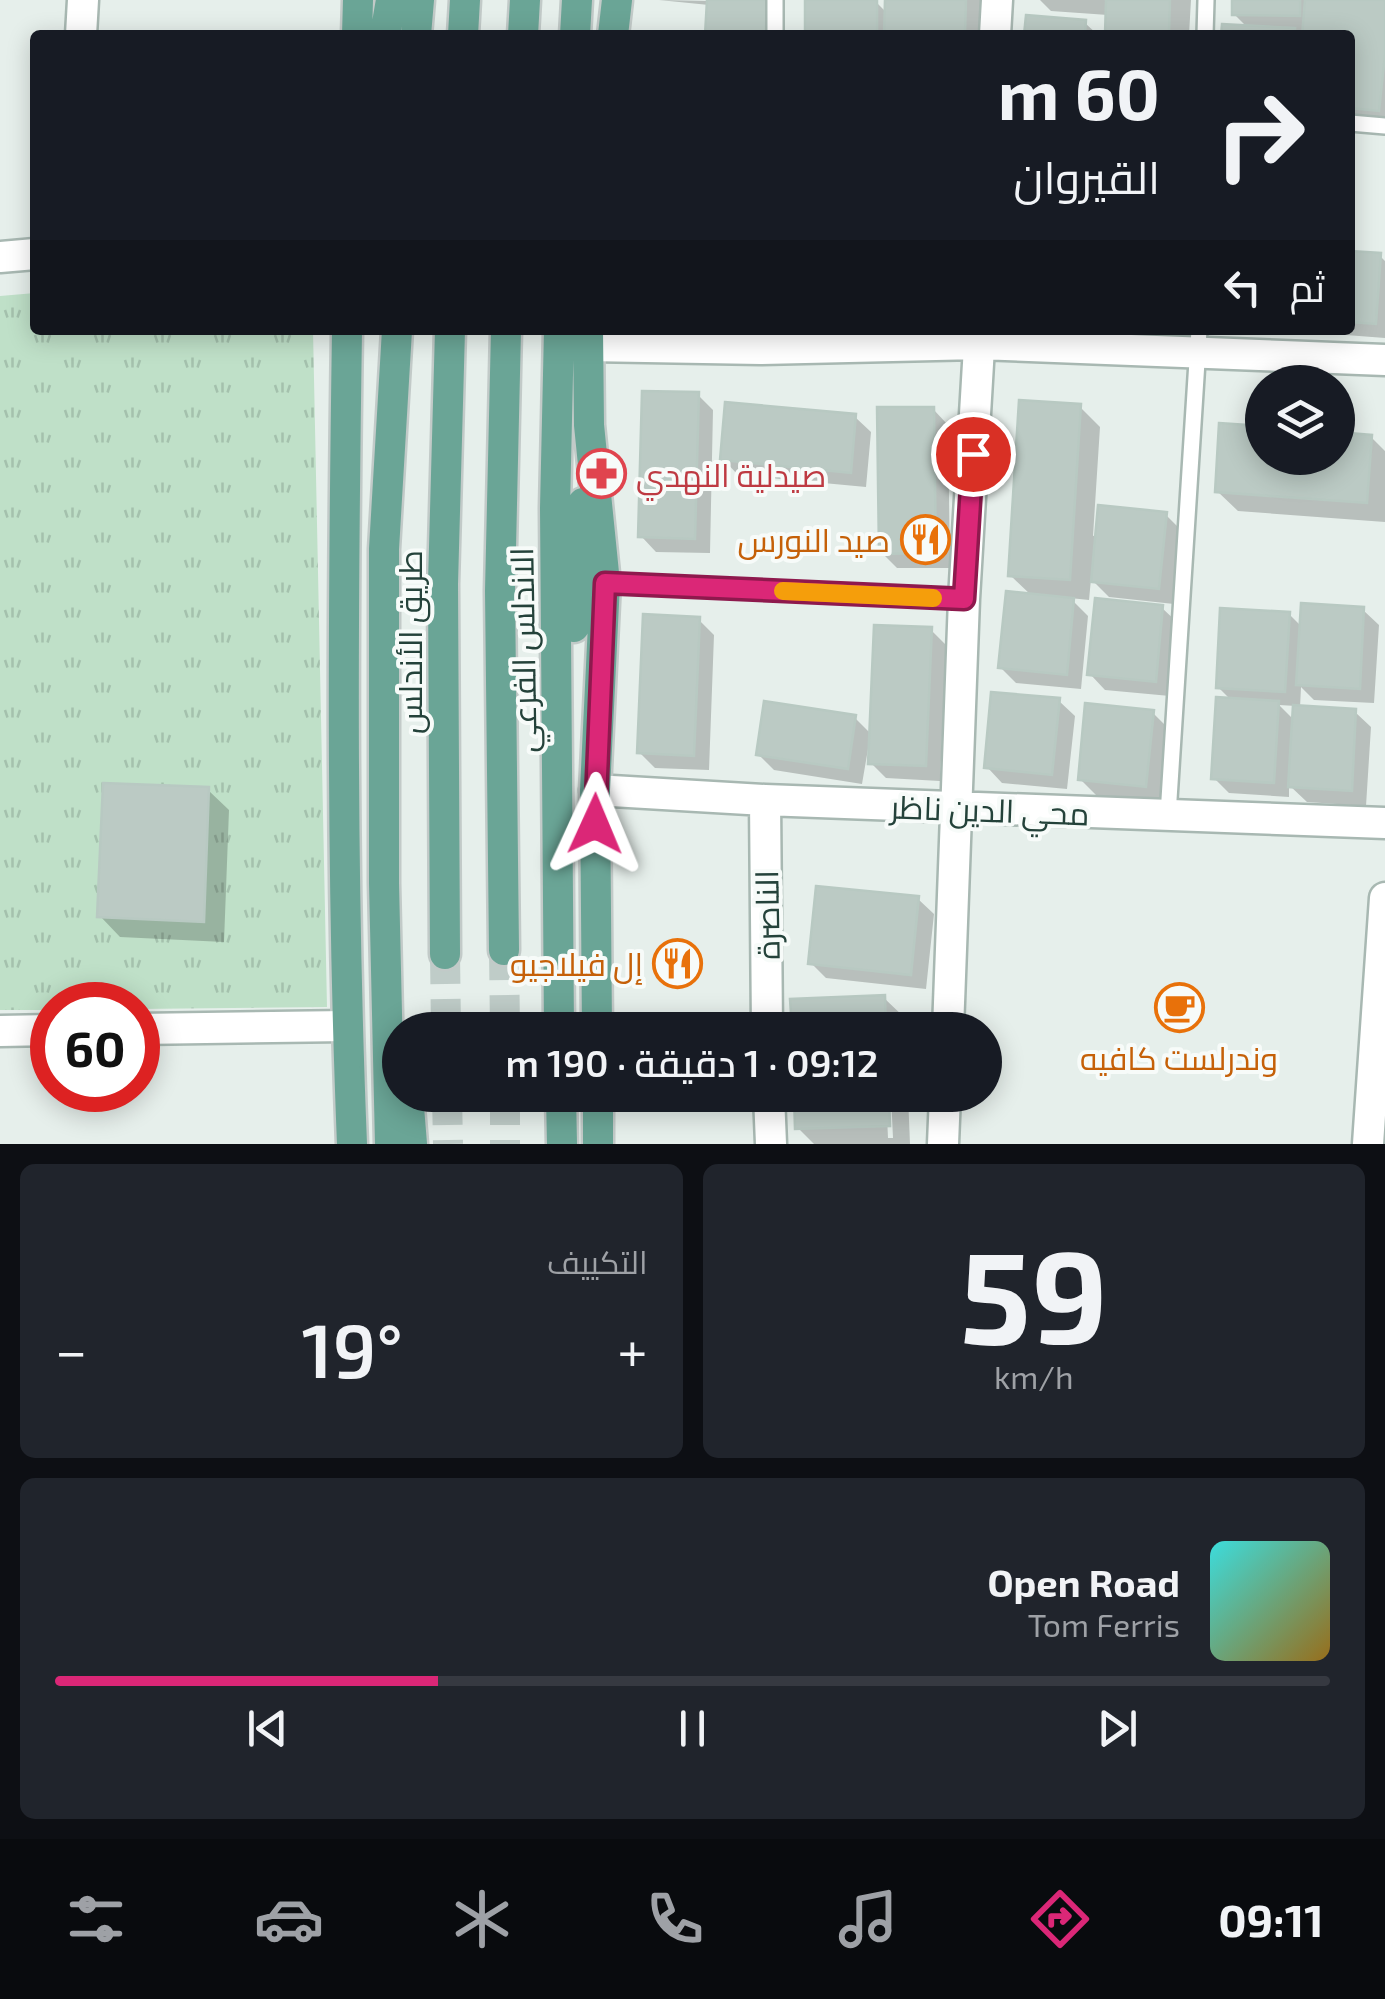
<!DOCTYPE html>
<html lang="ar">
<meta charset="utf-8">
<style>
:root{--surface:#171b24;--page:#20242c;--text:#f1f3f6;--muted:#9ea1a6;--line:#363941;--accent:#db2777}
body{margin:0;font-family:"Exo 2",Cairo,sans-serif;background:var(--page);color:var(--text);direction:rtl;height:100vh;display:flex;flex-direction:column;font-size:38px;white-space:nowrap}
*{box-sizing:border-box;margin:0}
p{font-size:32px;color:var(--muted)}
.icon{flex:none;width:55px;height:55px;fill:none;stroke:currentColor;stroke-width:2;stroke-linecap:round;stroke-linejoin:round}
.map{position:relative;height:1144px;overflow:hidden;direction:ltr}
.details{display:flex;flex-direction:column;gap:20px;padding:20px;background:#0d0f14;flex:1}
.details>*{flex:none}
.guide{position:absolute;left:30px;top:30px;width:1325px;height:305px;border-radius:10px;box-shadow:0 5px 25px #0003;direction:rtl;background:#171b24;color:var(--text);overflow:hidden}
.tools{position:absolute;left:1245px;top:365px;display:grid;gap:20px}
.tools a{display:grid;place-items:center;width:110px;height:110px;border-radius:50%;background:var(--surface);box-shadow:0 5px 25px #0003;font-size:50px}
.speed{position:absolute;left:30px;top:982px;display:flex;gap:20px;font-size:50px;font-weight:700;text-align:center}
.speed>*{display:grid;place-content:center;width:130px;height:130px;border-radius:50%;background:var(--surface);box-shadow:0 5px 25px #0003;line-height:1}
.speed .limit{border:15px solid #d22;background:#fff;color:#111}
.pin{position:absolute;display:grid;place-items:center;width:85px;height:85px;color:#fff;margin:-42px;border:5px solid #fff;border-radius:50%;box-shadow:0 2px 10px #0007}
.me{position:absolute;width:110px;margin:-55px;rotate:1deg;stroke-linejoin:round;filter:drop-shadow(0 0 8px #0008)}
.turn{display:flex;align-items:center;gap:35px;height:210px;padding:0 30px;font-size:45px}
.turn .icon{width:130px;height:130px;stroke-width:2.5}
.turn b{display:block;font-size:70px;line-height:85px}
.then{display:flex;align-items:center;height:95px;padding:0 30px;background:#0003;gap:20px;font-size:38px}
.big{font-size:75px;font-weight:600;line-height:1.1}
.details .tile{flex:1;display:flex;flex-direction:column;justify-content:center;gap:15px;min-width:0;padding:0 35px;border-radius:15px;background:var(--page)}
.details .dial{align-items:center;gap:0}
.dial b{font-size:130px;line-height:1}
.song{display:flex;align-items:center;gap:30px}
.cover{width:120px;height:120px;border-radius:15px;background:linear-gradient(135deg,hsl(180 70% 55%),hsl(40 70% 35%))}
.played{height:10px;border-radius:5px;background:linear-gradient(90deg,var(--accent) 30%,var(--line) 30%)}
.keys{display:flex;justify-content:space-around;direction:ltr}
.heat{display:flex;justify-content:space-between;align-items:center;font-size:55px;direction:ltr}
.details .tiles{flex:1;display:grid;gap:20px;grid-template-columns:1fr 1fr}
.tile:last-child{grid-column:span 2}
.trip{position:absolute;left:382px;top:1012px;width:620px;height:100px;border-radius:50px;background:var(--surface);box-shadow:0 5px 25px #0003;font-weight:600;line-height:100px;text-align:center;direction:rtl}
.tab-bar{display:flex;height:160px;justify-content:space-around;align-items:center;background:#090b0e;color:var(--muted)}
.tab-bar .icon{width:70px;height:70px}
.tab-bar .active{color:var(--accent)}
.tab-bar b{font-size:45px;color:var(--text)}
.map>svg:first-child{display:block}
</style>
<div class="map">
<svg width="1385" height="1144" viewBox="0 0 1385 1144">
<defs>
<pattern id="grass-tufts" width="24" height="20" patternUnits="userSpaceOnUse" patternTransform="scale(2.5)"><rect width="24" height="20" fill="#bfe0c8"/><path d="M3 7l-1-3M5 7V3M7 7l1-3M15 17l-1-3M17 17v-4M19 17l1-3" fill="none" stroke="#a4c1ad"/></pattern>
</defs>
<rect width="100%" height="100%" fill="#e6efeb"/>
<path fill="url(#grass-tufts)" d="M35 293V330H313L327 1007 138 1009V1005H52V1010H0V296Z"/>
<path fill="#0003" fill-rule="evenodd" d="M659 0 767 2 781 35H707L709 5Z
M888 0H987L986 35H808L876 2 887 13Z
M1040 0H1191L1189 35H1107L1108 15 1051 11Z
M1234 0H1385V129L1350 126V35H1304L1305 30H1293L1298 35H1224L1248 28 1234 14Z
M1085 23 1098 35H1027Z
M1350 253 1379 255 1385 261V338L1333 334 1329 330H1350Z
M1246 330H1304V335Z
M698 395 713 410 710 553 656 552 641 536Z
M1079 406 1100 427 1093 536 1166 515 1181 530 1174 604 1109 597 1091 579 1089 600 1070 598 1088 616 1081 689 1016 683 1000 667 1032 596 1010 575Z
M933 409 948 425 950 568H897L881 552Z
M855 417 871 432 866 487 738 475 723 459Z
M1221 426 1262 429V458H1338V435L1371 437 1385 451V522L1238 511 1217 491Z
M1162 608 1178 623 1170 696 1105 690 1090 674Z
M1363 610 1379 625 1374 703 1314 700 1301 687 1300 708 1355 712 1371 727 1366 806 1307 802 1289 785V797L1229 793 1214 778 1232 701 1218 687 1289 614 1302 627ZM1279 705 1296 706 1295 721Z
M699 620 714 635 709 770 655 768 639 752Z
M931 630 946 645 940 781 886 778 871 763V749H868L862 784 774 770 758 754 854 717 872 735Z
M1059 701 1075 716 1067 789 1002 783 987 767Z
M1153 713 1168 728 1161 801 1096 795 1080 779Z
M208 790 229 810 224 942 120 937 100 916Z
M918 899 934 914 926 989 826 978 811 963Z
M884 998 905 1018V1030H889L888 1016H883L884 1030H794Z
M797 1095H886L888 1138H893L891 1095H908L910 1144H814L798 1128Z"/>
<path fill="#bbcac4" stroke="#b8c9c2" stroke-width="2.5" d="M707 0H768L765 35H705Z
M805 0H877V35H805Z
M885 0H966L965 35H884Z
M1106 0H1170L1169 35H1105Z
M1232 0H1300V16L1232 15Z
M1305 0H1385V55L1379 111 1350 108V35H1302Z
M1026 15 1086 20 1085 35H1024Z
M1222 24 1295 28V35H1221Z
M1350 251 1381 253 1376 324 1350 322Z
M642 391 699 392 695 539 638 537Z
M1019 400 1081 404 1070 580 1008 576Z
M725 402 856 414 851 473 720 460Z
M877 407H934L936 553 879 554Z
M1219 423 1262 426V458H1338V432L1372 435 1367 503 1215 492Z
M1098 505 1167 512 1159 589 1091 582Z
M1006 591 1074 598 1067 675 998 668Z
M1095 598 1163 605 1156 682 1087 675Z
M1301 603 1364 607 1360 689 1296 685Z
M1220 608 1290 612 1285 692 1216 688Z
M643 614 700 617 694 756 637 753Z
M874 625 932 627 926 766 868 764Z
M991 692 1060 698 1052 775 984 768Z
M1216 697 1279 701 1274 783 1211 779Z
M764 701 856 715 848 769 756 755Z
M1085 703 1154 710 1146 787 1078 780Z
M1293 705 1356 709 1352 791 1288 787Z
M103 783 209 787 204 922 97 917Z
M816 886 919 896 911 975 808 964Z
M885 995 886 1030H792L790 999Z
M794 1095H889L890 1126 795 1129Z"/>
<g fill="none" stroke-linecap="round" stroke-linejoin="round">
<path stroke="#bfccc8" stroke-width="30" stroke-dasharray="30 15" stroke-linecap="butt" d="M504 950 505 1030
M445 954 446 1030
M447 1095 448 1144
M505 1095V1144"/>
<defs>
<path id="lane" d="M775 35V0
M1205 35 1206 0
M1350 123 1385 126
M605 583 964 599
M1168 815 1199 330"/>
<path id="street" d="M81 35 83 0
M995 35 997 0
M0 257 35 254
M588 346 761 349 979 344 1385 360
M595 790 765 800 1385 823
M765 800 767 1030
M138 1029 347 1026
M948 1030 964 599 980 330
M0 1031 52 1030
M769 1095 771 1144
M943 1144 945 1095
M1368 1144 1385 898"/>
<path id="primary" d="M357 35 358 0
M385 35 391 0
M416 35 419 0
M463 35 465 0
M523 35 525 0
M575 35 577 0
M613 35 617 0
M347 330C343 601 341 873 352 1144
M588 330 589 425 605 583 595 790 597 1030
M574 627 583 503
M504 950 500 591 506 330
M445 954 443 584 450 330
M559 1030 555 508 559 330
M408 1095 412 1144
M561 1095 562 1144
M390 1144 384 883V549L397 330
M598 1144V1095"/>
</defs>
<use href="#lane" stroke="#a8b8b2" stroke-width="20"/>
<use href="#street" stroke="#a8b8b2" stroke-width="35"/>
<use href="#primary" stroke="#c2cac8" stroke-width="35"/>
<use href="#lane" stroke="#fff" stroke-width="15"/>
<use href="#street" stroke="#fff" stroke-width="30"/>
<use href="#primary" stroke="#6aa596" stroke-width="30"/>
</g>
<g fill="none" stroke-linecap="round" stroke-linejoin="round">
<defs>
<path id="route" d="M595 824 605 583 964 599 973 454"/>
</defs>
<use href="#route" stroke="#8e194d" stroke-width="25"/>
<use href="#route" stroke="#db2777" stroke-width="18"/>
<path stroke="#f59e0b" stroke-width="18" d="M783 591 933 598"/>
</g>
<defs>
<symbol id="pharmacy-ring" viewBox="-11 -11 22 22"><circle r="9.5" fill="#f7fbf9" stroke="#e0444e" stroke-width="1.5"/><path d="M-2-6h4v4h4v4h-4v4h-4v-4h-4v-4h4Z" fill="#e0444e"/></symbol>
<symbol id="restaurant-ring" viewBox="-11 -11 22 22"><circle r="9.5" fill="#f7fbf9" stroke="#e8710a" stroke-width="1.5"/><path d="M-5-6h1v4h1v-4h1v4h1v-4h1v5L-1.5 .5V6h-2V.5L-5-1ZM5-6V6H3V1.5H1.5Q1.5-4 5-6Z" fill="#e8710a"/></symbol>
<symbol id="cafe-ring" viewBox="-11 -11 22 22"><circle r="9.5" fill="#f7fbf9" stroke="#e8710a" stroke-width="1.5"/><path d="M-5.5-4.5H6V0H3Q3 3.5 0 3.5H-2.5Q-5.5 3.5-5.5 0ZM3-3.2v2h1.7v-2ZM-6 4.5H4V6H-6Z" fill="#e8710a"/></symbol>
</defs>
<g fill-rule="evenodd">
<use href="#pharmacy-ring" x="574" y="446" width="55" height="55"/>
<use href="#restaurant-ring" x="898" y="512" width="55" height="55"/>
<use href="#restaurant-ring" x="650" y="936" width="55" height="55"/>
<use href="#cafe-ring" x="1152" y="980" width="55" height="55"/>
</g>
<g text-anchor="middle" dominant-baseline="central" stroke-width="8" stroke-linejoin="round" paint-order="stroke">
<g font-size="32" fill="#be3a42" stroke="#f7fbf9" text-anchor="start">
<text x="636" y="474">صيدلية النهدي</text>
</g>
<g font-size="32" fill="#c56008" stroke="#f7fbf9" text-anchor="end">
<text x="890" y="539">صيد النورس</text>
<text x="643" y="963">إل فيلاجيو</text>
<text x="1179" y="1057" text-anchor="middle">وندرلست كافيه</text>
</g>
<g font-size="32" fill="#24423a" stroke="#f7fbf9">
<text transform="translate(409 642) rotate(-90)">طريق الأندلس</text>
<text transform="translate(522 650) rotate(-91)">الاندلس الفرعي</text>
<text transform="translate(990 809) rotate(2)">محي الدين ناظر</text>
<text transform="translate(766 915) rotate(-91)">الناصرة</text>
</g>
</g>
</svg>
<div class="tools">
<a><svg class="icon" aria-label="layers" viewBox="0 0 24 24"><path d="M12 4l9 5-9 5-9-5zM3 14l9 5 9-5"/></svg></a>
</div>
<div class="speed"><div class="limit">60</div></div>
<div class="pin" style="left:973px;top:454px;background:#d93025"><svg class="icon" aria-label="arrive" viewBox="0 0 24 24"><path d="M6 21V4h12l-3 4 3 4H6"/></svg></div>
<svg class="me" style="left:595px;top:824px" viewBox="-20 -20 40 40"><path d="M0-17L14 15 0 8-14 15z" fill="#db2777" stroke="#fff" stroke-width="4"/></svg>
<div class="trip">09:12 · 1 دقيقة · 190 m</div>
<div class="guide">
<div class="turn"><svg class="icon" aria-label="right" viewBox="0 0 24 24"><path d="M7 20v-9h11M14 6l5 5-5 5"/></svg><div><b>60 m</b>القيروان</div></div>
<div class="then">ثم<svg class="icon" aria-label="left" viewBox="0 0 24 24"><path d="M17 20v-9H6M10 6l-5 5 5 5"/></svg></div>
</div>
</div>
<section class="details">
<div class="tiles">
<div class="tile dial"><b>59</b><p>km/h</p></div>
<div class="tile"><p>التكييف</p>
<div class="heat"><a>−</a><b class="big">19°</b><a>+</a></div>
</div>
<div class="tile">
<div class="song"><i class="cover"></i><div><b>Open Road</b><p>Tom Ferris</p></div></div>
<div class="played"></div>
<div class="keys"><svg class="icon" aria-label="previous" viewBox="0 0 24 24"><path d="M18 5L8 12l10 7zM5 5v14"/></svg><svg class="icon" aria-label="pause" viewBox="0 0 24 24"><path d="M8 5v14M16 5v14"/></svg><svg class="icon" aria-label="next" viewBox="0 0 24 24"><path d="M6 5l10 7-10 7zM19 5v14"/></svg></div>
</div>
</div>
</section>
<nav class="tab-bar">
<b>09:11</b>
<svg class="icon active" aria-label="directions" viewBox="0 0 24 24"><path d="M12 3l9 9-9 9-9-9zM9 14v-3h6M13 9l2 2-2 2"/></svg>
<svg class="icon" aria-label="music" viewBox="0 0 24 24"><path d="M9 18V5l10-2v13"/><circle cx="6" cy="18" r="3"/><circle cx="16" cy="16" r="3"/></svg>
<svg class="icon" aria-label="phone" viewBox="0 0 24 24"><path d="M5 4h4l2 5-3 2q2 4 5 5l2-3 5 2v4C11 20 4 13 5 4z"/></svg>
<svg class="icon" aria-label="climate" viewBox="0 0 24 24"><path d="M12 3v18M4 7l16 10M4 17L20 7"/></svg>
<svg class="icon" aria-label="car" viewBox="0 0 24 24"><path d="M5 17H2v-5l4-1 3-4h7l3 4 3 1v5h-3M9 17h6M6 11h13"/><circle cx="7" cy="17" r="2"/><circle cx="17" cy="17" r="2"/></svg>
<svg class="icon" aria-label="filters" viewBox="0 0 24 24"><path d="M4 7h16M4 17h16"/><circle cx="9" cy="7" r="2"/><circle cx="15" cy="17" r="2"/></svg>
</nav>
